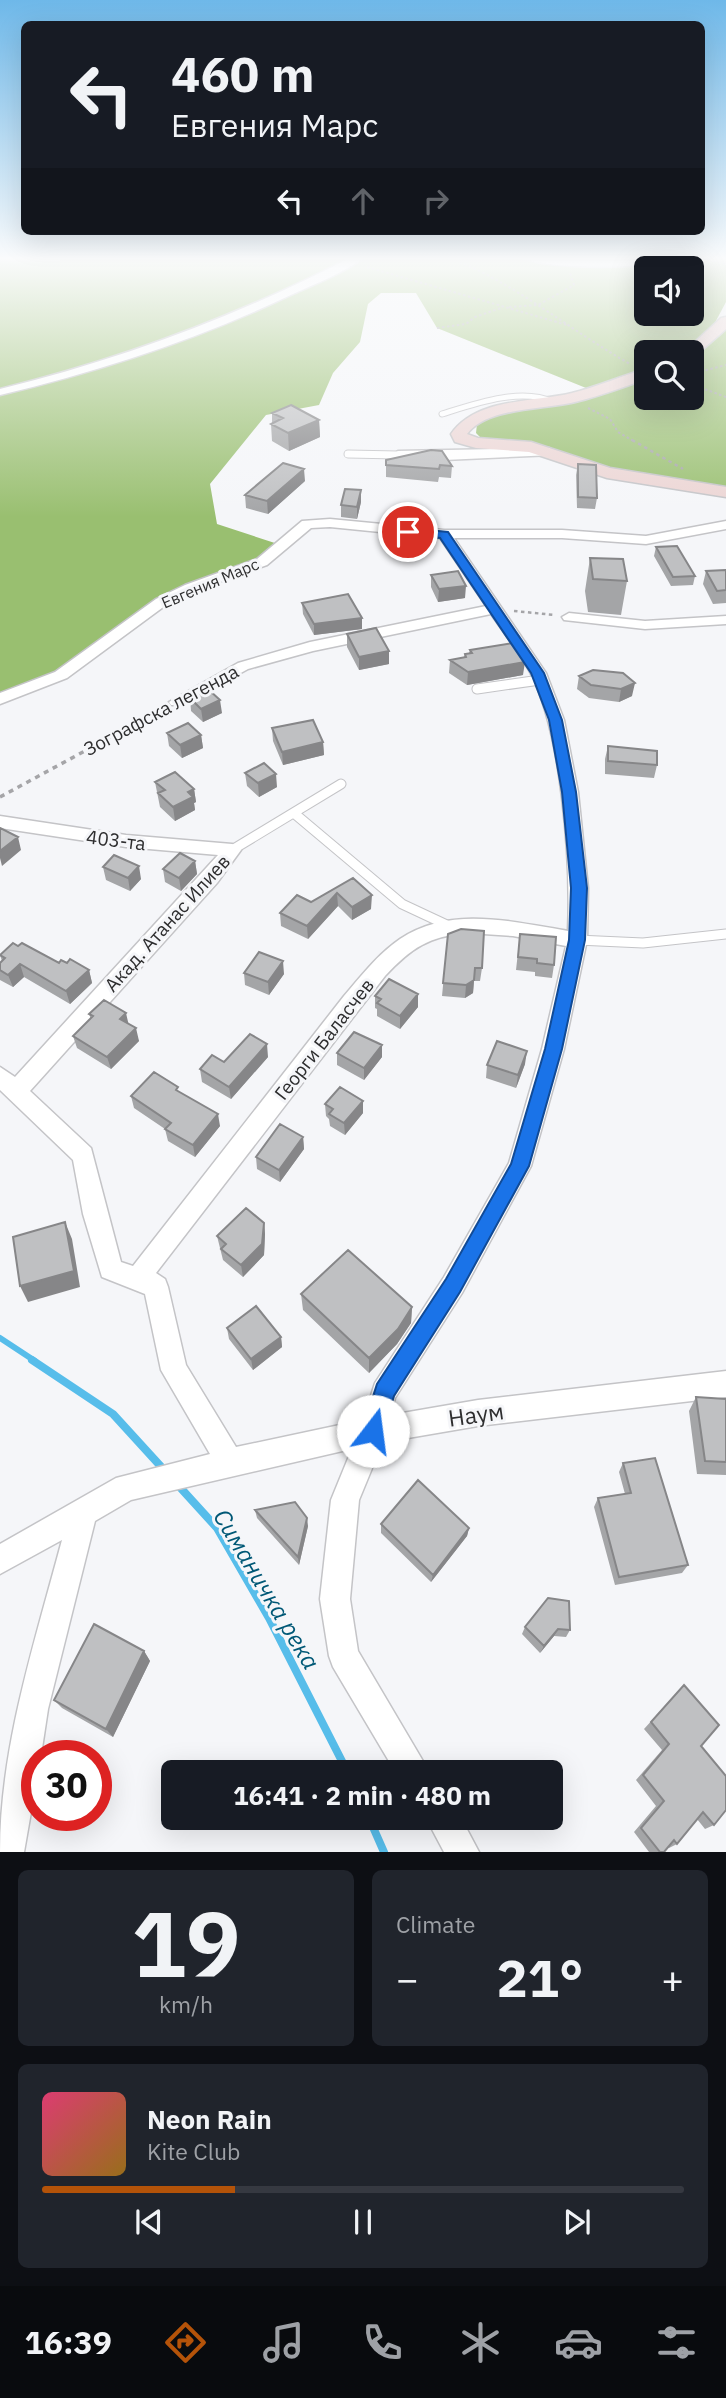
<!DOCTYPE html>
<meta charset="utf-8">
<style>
:root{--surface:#171b24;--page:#20242c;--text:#f1f3f6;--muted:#9ea1a6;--line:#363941;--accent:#b45309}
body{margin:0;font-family:"IBM Plex Sans",sans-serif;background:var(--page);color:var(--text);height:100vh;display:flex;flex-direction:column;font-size:26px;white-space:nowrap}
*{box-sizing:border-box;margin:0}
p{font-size:23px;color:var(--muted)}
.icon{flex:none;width:38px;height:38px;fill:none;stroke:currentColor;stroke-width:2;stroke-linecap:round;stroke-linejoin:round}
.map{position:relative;height:1852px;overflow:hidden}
.side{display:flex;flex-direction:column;gap:18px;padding:18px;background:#0d0f14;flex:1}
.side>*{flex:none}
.top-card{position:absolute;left:21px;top:21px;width:684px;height:214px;border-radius:10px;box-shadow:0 7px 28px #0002;background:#171b24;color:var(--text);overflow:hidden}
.buttons{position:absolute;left:634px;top:256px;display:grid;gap:14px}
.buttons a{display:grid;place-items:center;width:70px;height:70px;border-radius:10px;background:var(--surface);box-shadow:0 7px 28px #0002;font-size:35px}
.speed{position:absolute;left:21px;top:1740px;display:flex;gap:14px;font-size:35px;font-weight:700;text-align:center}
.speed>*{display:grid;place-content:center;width:91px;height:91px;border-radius:50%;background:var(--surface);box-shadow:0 7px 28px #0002;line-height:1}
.speed .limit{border:10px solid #d22;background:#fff;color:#111}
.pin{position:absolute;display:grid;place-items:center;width:60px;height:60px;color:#fff;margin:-30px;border:4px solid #fff;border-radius:50%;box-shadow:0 2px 7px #0007}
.me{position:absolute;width:77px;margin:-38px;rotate:15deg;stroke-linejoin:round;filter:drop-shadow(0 0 5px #0008)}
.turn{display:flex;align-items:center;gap:24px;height:147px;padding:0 35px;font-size:32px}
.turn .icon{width:91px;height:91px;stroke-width:2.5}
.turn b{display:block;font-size:49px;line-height:60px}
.lanes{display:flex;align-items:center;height:66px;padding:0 35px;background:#0003;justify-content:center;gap:35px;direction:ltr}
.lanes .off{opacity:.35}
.big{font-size:52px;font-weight:700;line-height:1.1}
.side .tile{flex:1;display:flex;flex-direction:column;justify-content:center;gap:10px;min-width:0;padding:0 24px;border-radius:10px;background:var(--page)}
.side .dial{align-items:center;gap:0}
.dial b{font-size:91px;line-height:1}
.song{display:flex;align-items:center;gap:21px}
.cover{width:84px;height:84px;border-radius:10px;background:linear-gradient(135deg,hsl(340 70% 55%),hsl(40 70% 35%))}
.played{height:7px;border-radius:4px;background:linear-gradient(90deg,var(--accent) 30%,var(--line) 30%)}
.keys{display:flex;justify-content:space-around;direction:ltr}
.heat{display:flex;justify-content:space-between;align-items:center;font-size:38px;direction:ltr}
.side .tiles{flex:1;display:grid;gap:18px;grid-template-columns:1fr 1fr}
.tile:last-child{grid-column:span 2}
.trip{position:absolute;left:161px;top:1760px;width:402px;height:70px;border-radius:10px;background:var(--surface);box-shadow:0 7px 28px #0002;font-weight:700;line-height:70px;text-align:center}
.menu{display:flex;height:112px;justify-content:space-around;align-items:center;background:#090b0e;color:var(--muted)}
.menu .icon{width:49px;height:49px}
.menu .on{color:var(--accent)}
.menu b{font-size:32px;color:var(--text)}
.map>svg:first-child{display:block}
</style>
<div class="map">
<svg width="726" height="1852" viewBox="0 0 726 1852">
<rect width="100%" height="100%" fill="#f5f6f9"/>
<path fill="#99bf70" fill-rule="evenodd" d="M0 257H726V302L710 332 680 352H646V367L591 390 437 328 416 293H381L368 304 360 342 333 373 319 405 266 415 210 484 217 524 284 546 262 562 190 588 61 675 0 699ZM646 268H691V313H646Z
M726 329V488L612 471 549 447 482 439 476 433 477 424 494 415 613 391 646 378V397H691V359Z"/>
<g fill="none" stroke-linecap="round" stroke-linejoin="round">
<path stroke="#57bdea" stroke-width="6" d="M0 1338 35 1361"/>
<path stroke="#57bdea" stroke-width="8" d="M32 1360 113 1414 165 1471
M177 1484 217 1528 269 1618 348 1773
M369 1818 384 1852"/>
<defs>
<path id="lane-far2" d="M442 414C474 404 521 387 553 402"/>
<path id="lane-far1" d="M348 454 398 455"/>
<path id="lane" d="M477 689 540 680
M295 814 402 904 449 926
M232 850 341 784
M577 940 643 943 726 934"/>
<path id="street" d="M352 257H364C344 273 317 283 293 294 199 339 101 371 0 395V389C123 359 239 315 352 257Z
M522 257 600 260 677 257C655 270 544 270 522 257Z
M549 448 555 452 553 455 444 460 398 459 392 455 398 451Z
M330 519 444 530H562L646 536 726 521V529L646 544 562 538H454L546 673 564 720 578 792 588 888 587 940 564 1049 531 1166 462 1293 395 1398 391 1415 478 1400 726 1371V1397L478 1426 373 1444 131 1500 95 1521 48 1709 41 1755H37V1778L24 1852H0C0 1746 35 1642 62 1540L0 1574V1544L116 1478 210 1454 161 1370 145 1294 102 1277 83 1214 73 1160 0 1090V1067L15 1077 218 855 126 847 0 828V816L126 835 232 844 238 846 241 850 217 883 30 1091 91 1148 121 1262 133 1266 344 996C361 976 378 954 400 939 450 905 513 922 568 931 571 862 562 733 530 672 519 652 504 633 491 614L313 651 248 669 183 705H171L169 702 238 663 310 642 486 606 440 538 330 527 311 528 267 565 195 591 166 605 67 678 0 704V693L55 672 156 599 185 585 257 559 302 521ZM468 933 513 936 566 946 542 1049 509 1163 444 1277 375 1383 363 1420 236 1447 186 1365 168 1287 165 1279 156 1273 385 976C411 948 429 936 468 933Z
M569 613 645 621 726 616V624L645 629 564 620 562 617Z
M359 1452 369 1456 373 1466 359 1500 350 1599 358 1651 430 1773H396L333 1667 329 1656 320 1599 331 1500 349 1456Z
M426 1818H461L479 1852H444Z"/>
<path id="secondary" d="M726 317V329L696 355 691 356V352H684L721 318Z
M646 369V379C624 387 602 395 579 401 548 410 488 406 467 434L478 438 531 442 610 468 726 487V497L607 478 529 452 476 448 455 442 451 434C477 397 532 403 572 393 597 387 621 376 646 369Z"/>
</defs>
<use href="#lane-far2" stroke="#c4c4c7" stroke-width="7"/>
<use href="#lane-far1" stroke="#c4c4c7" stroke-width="9"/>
<use href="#lane" stroke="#c4c4c7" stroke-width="11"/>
<use href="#street" stroke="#c4c4c7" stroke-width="3"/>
<use href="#secondary" stroke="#c4c4c7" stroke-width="3"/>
<path stroke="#a5a5a8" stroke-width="2" stroke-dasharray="2.5 2.5" stroke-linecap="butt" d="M458 257 460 262C521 288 573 332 630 364
M699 257 726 264
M367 267 567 325
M509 307 538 305 574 285 570 273
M437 328 466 324 475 317 501 308
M691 374 726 365
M691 384 726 397
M588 408 610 419 618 432 635 442"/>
<path stroke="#a5a5a8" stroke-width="2.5" stroke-dasharray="3.5 3.5" stroke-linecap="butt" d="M632 440 683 469
M514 611 555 615"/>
<path stroke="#a5a5a8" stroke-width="3.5" stroke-dasharray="5 5" stroke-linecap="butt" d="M0 797 164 708"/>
<use href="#lane-far2" stroke="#fff" stroke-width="5"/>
<use href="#lane-far1" stroke="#fff" stroke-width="7"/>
<use href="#lane" stroke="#fff" stroke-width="9"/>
<use href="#street" fill="#fff" fill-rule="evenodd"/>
<use href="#secondary" fill="#ecd5d4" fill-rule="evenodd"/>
</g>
<path fill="#a4a5a7" d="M272 413 319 420 320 437 289 451 272 441 271 424 272 423Z
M386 460 452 466 451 478 439 477 438 482 386 477Z
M578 464 597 498 595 509 577 508 576 475Z
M305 481 268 514 246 508 245 495Z
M361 502 357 519 341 517V505Z
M656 547 695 576 693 585 671 586 654 556Z
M590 558 627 581 621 615 588 612 585 591Z
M726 570V603L713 604 703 584 706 571Z
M431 575 465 598 438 602 431 587Z
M302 603 362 629 314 635 303 614Z
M347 634 389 651V664L359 670 347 647Z
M470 650 523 675 467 685 449 673 450 660 464 657 465 654 469 653Z
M593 670 632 696 619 702 589 698 577 689 579 676Z
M190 698 222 713 203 722 191 711Z
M272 728 323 742 324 755 283 765 273 741Z
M167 733 201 735 203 748 182 758 169 746Z
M608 746 657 765 654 778 605 774V759Z
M245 773 277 787 259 797 247 786Z
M155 782 194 789 196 802 194 803 195 810 175 821 160 807Z
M195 861 197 874 181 891 165 882 163 869Z
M103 867 141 879 130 891 106 880Z
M353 878 371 909 352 920 338 906 308 939 281 926 280 913 311 902Z
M448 934 482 968 480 981H474L473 993 465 998 442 996Z
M520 934 554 965 552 978 535 976V972L516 970Z
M18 946 59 963H67L89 970 92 983 70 1004 24 977 13 987 0 980V963L2 961 0 955Z
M244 973 284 974 269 995 245 985Z
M375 996 418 1007 400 1029 377 1016V1009L375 1008Z
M89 1014 129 1024 139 1041 111 1069 77 1048 73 1036 91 1019Z
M337 1053 382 1057 364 1080 337 1065Z
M268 1057 231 1099 202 1082 200 1069 224 1062Z
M525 1064 516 1088 486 1078 487 1065Z
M179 1092 220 1126 195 1157 168 1141 165 1129 134 1108 131 1096Z
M325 1104 363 1113 345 1135 330 1126 329 1119 326 1116Z
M303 1137 304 1149 280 1182 257 1169 256 1157Z
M264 1223 265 1234 264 1255 243 1277 223 1260 217 1236Z
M301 1294 412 1307 411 1323 397 1344 369 1373 303 1310Z
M227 1328 281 1337 282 1347 253 1370 229 1339Z
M696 1397 726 1399V1475L697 1474 689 1411Z
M623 1463 688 1565 682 1573 615 1585 594 1507 598 1498 625 1494 619 1472Z
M255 1510 308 1526 299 1565 257 1518Z
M381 1524 469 1528 467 1536 431 1582 381 1533Z
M525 1627 570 1630 566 1637 554 1636 540 1653 522 1634Z
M144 1651 150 1661 113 1737 62 1708 54 1700Z
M684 1685 701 1746 714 1825 705 1829 697 1819 677 1844 669 1848 668 1847 664 1852H649L634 1832 656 1806 636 1780 662 1750 644 1729Z"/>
<path fill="#868688" d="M319 420 320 437 289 451 288 433Z
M304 469 305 481 268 514 267 501Z
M361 490V502L357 519V507Z
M466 586 465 598 438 602 439 589Z
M362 618V629L314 635V624Z
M389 651V664L359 670V657Z
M525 662 523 675 467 685 468 672Z
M635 683 632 696 619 702 621 689Z
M220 700 222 713 203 722 201 709Z
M201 735 203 748 182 758 180 745Z
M323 742 324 755 283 765 282 752Z
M276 774 277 787 259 797 258 783Z
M194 789 196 802 194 803 195 810 175 821 173 807 188 792Z
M18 837 21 850 2 866 0 858V851Z
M195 861 197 874 181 891 179 878Z
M139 866 141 879 130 891 128 878Z
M337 893 338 906 308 939 307 926Z
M372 895 371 909 352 920V907Z
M283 961 284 974 269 995 268 982Z
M20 964 24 977 13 987 8 975Z
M89 970 92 983 70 1004 66 991Z
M474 980 473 993 465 998 466 985Z
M418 994V1007L400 1029V1016Z
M126 1013 129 1026 120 1019Z
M136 1028 139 1041 111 1069 107 1057Z
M267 1044 268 1057 231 1099 229 1087Z
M382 1045V1057L364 1080V1068Z
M527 1051 525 1064 516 1088 518 1075Z
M363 1101V1113L345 1135 344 1123Z
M218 1114 220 1126 195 1157 193 1145Z
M303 1137 304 1149 280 1182 279 1170Z
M65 1222 72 1239 80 1287 28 1302 20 1286Z
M264 1223 265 1234 264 1255 243 1277 241 1265Z
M412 1307 411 1323 397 1344 369 1373V1358Z
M281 1337 282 1347 253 1370 251 1359Z
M307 1518 308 1526 299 1565 298 1557Z
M469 1528 467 1536 431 1582 433 1575Z
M558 1629 554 1636 540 1653 544 1646Z
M144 1651 150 1661 113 1737 106 1729Z"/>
<path fill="#bfc0c2" stroke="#868688" stroke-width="2" d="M291 405 319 420 288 433 271 424 283 418 272 413Z
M431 450 442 451 452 466 440 465 439 469 386 465V460Z
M283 463 304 469 267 501 245 495Z
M578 464 596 465 597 498 578 497Z
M345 489 361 490 357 507 341 505Z
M677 546 695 576 673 577 656 547Z
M590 558 623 559 627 581 593 579Z
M726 570V590L717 591 706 571Z
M458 571 466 586 439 589 431 575Z
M348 594 362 618 314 624 302 603Z
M376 628 389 651 359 657 347 634Z
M513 643 525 662 468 672 450 660 466 657 465 654 472 653 470 650Z
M593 670 623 673 635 683 621 689 591 685 579 676Z
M209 690 220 700 201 709 190 698Z
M313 720 323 742 282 752 272 728Z
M188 723 201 735 180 745 167 733Z
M608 746 657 751V765L608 761Z
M264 763 276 774 258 783 245 773Z
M175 772 194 789 188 792 193 797 173 807 158 793 165 790 155 782Z
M0 828 18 837 0 851Z
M180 853 195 861 179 878 163 869Z
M114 855 139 866 128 878 103 867Z
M353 878 372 895 352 907 337 893 307 926 280 913 297 895 311 902Z
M461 929 484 931 482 968H475L474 980 466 985 443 983 448 934Z
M520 934 556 937 554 965 537 963V959L518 957Z
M13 943 18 946 22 943 59 963 61 960 67 963 70 959 89 970 66 991 20 964 8 975 0 970V963L5 958 0 955Z
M259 952 283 961 268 982 244 973Z
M389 979 418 994 400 1016 377 1003 381 999 375 996Z
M104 1000 126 1013 120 1019 136 1028 107 1057 73 1036 93 1016 89 1014Z
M354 1032 382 1045 364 1068 337 1053Z
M250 1034 267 1044 229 1087 200 1069 212 1055 224 1062Z
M497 1041 527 1051 518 1075 487 1065Z
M154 1072 178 1087 176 1090 218 1114 193 1145 165 1129 171 1123 131 1096Z
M340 1087 363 1101 344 1123 329 1114 333 1109 325 1104Z
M280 1124 303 1137 279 1170 256 1157Z
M246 1208 264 1223 262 1244 241 1265 221 1249 226 1244 217 1236Z
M65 1222 74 1271 20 1286 13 1237Z
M348 1250 412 1307 398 1329 369 1358 301 1294Z
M256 1306 281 1337 251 1359 227 1328Z
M696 1397 726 1399V1462L705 1461Z
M655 1458 688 1565 619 1577 598 1498 631 1493 623 1463Z
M418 1480 469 1528 433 1575 381 1524Z
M295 1502 307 1518 298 1557 255 1510Z
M548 1598 569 1601 570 1630 558 1629 544 1646 525 1627Z
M94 1624 144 1651 106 1729 54 1700Z
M684 1685 719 1725 701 1746 726 1776V1810L714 1825 703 1812 677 1844 674 1840 664 1852H660L641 1828 664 1801 643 1775 669 1744 651 1722Z"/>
<linearGradient id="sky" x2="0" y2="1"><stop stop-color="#6eb8e9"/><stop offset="0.5" stop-color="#fafbfc"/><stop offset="1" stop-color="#fafbfc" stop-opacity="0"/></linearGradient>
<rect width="726" height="517" fill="url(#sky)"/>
<path fill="#1a73e8" stroke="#114b97" stroke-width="2" d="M408 528 448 532 544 673 562 720 576 792 587 888 585 940 562 1049 529 1166 460 1292 394 1396 381 1439 373 1442 366 1439 362 1431 377 1384 446 1279 511 1164 545 1049 569 940 571 888 562 792 549 720 531 673 440 538 404 534V529Z"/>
<g text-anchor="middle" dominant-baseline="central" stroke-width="6" stroke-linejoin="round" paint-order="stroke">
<g font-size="16" fill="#2e2e2f" stroke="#f5f6f9">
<text transform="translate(210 583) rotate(-23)">Евгения Марс</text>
</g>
<g font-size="19" fill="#2e2e2f" stroke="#f5f6f9">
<text transform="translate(161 710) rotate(-28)">Зографска легенда</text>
<text transform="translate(116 840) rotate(7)">403-та</text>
<text transform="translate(167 923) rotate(-48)">Акад. Атанас Илиев</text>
<text transform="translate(324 1039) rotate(-52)">Георги Баласчев</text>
</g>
<g font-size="23" fill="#2e2e2f" stroke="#f5f6f9">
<text transform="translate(476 1414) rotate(-8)">Наум</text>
</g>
<g font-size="24" font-style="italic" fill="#005876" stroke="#f5f6f9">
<text transform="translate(267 1589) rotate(59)">Симаничка река</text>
</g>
</g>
</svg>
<div class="buttons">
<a><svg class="icon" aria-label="sound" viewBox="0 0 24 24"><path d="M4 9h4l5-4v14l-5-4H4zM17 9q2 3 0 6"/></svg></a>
<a><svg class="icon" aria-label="search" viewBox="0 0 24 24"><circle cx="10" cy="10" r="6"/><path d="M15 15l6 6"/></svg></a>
</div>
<div class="speed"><div class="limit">30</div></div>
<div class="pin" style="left:408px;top:532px;background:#d93025"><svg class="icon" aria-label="arrive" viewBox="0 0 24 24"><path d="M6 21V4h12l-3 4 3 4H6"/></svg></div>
<svg class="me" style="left:373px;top:1431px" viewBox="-20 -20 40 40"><circle r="19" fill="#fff"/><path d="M0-13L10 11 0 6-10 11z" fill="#1a73e8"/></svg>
<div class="trip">16:41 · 2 min · 480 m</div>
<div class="top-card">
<div class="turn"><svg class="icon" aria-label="left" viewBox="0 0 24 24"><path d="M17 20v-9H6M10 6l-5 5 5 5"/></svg><div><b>460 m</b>Евгения Марс</div></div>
<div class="lanes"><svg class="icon" aria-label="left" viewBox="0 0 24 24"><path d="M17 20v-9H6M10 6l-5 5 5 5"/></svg><svg class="icon off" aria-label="ahead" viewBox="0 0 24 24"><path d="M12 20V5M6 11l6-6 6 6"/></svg><svg class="icon off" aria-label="right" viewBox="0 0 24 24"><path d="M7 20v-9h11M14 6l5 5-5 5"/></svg></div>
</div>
</div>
<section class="side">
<div class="tiles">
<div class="tile dial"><b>19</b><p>km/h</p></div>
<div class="tile"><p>Climate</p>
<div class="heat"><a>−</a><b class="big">21°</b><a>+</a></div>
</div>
<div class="tile">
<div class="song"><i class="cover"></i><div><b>Neon Rain</b><p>Kite Club</p></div></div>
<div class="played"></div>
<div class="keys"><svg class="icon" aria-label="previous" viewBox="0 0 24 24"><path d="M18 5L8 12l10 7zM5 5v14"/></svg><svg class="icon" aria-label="pause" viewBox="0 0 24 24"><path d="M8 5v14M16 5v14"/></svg><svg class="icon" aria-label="next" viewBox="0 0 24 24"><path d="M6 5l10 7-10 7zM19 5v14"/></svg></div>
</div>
</div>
</section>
<nav class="menu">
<b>16:39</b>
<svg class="icon on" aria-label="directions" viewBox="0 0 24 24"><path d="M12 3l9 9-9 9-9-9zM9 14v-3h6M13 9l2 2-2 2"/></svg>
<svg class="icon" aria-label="music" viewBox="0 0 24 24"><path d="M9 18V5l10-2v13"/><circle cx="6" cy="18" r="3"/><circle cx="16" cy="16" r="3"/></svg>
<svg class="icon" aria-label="phone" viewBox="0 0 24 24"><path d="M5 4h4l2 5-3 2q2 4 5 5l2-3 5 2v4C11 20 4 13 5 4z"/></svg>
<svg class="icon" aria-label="climate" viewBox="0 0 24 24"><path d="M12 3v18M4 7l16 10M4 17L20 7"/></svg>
<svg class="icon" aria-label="car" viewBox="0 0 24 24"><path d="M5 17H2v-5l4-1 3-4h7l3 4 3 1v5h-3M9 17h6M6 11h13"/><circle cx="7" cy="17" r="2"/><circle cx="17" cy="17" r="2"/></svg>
<svg class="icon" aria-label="filters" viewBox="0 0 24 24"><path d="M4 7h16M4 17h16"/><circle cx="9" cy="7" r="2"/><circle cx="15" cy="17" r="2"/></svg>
</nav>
